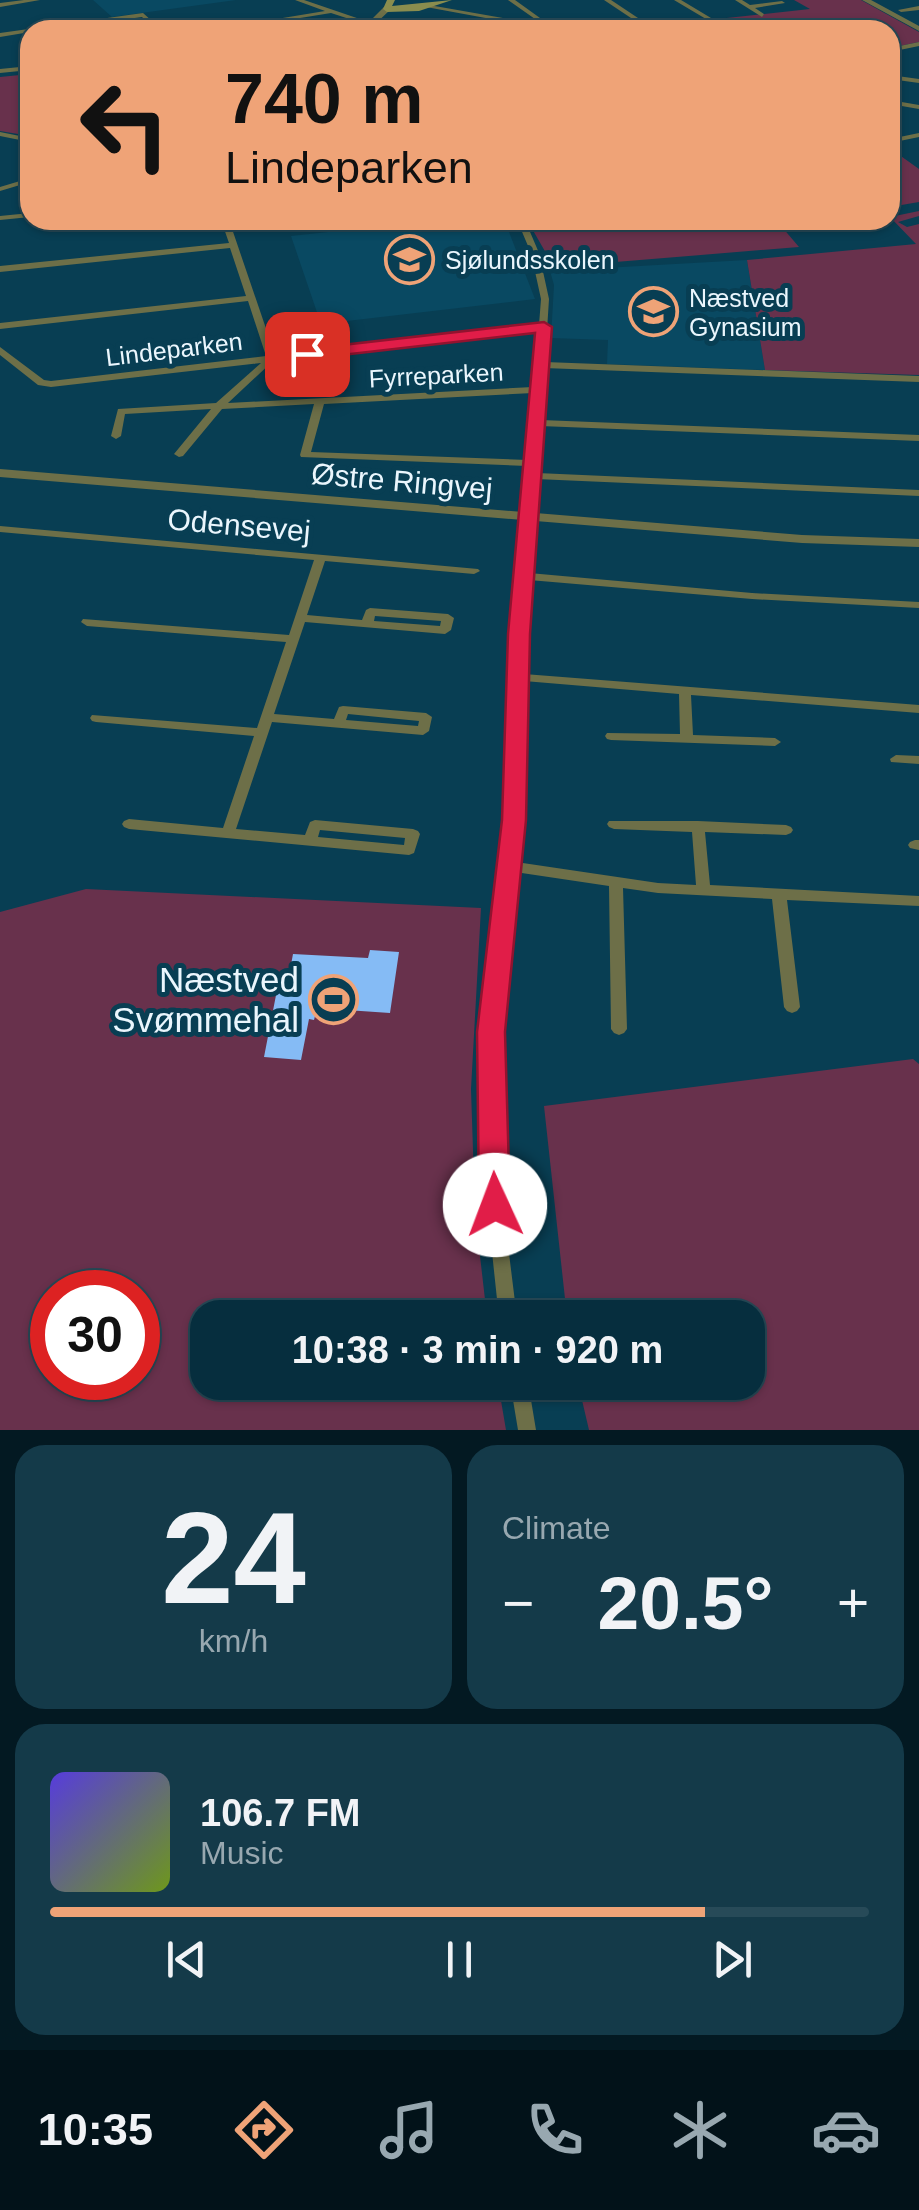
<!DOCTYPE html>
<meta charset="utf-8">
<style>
:root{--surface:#062e3e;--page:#143a49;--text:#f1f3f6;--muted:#98a8b0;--line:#274a58;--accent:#efa377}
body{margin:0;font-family:Helvetica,sans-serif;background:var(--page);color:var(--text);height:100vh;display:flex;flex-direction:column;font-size:38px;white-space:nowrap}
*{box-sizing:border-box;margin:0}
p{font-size:32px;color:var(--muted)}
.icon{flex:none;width:55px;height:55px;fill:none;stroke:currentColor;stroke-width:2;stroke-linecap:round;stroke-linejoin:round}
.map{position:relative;height:1430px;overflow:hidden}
.drawer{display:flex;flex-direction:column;gap:15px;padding:15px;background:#031922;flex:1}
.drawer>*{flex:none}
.hud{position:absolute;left:20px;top:20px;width:880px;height:210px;border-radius:30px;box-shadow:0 2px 8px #0004,0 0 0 2px var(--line);background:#efa377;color:#111;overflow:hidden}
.speed{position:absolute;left:30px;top:1270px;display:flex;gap:20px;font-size:50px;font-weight:700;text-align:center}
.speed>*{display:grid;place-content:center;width:130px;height:130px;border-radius:50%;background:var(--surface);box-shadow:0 2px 8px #0004,0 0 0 2px var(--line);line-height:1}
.speed .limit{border:15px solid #d22;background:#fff;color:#111}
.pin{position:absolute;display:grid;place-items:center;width:85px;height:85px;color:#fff;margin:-42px;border-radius:20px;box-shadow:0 5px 15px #0006}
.me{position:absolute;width:110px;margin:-55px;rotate:358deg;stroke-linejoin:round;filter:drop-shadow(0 0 8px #0008)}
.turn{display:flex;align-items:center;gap:35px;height:210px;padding:0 40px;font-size:45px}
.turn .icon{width:130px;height:130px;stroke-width:2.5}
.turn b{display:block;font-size:70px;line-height:85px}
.big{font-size:75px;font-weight:700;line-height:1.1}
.drawer .widget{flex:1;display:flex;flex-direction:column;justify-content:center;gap:15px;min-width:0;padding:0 35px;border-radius:30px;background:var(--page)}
.drawer .dial{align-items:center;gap:0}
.dial b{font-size:130px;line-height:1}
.song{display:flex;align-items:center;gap:30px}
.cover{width:120px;height:120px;border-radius:15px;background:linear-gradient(135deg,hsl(250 70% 55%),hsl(80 70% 35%))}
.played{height:10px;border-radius:5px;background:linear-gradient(90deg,var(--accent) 80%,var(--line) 80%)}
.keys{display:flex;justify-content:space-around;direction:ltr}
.heat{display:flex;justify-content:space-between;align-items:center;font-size:55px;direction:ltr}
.drawer .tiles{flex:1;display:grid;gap:15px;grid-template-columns:1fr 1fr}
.widget:last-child{grid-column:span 2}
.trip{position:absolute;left:190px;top:1300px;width:575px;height:100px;border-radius:30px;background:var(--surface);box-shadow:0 2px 8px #0004,0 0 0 2px var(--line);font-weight:700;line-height:100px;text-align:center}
.dock{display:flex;height:160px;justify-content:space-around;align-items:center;background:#021219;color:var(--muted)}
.dock .icon{width:70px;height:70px}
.dock .selected{color:var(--accent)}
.dock b{font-size:45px;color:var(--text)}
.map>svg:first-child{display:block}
</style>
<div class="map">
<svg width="919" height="1430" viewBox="0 0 919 1430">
<rect width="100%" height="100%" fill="#083e53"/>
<path fill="#094962" d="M93 0H236L112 17Z
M440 220 509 232 535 299 321 324 291 236Z
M747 260 765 370 607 364 608 340 551 338 554 285 550 271Z"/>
<path fill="#68314c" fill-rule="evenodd" d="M794 0H861L919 32V42L890 48V30H658L652 26 810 9Z
M30 74V136L0 131V77Z
M891 149 919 169V202L890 207Z
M919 211V216L898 222 907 227 919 224V375L765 370 747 260 916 244 890 217Z
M527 220H776L799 247 554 267Z
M86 889 481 908 471 1089 475 1212 487 1317 208 1318V1382L498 1383 506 1430H0V912ZM52 1292H138V1378H52Z
M913 1059 919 1064V1430H589L578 1383 748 1382V1318L567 1317 544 1106Z"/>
<path fill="#85bbf5" d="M370 950 399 952 390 1013 317 1008 314 1020 309 1019 301 1060 264 1057 277 990 286 991 293 954 368 958Z"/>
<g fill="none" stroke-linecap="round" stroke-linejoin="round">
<path fill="#6d6f48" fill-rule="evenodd" d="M24 0H40L0 7V3Z
M295 0H304L392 30H383L331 13 226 30H211L325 11Z
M508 0H515L540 18 538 24 568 30 534 27 426 7 429 5 532 23 535 19Z
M604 0H611L656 30H649Z
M674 0H681L711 18 706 19Z
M735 0H742L750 5 782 1 785 3 755 8 764 14 762 17Z
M919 6V10L901 12 898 10Z
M143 13 162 30H155L142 17 48 30H30V32L0 37V33Z
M919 42V46L890 52V48Z
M890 75 919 79V83L890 79Z
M890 100 919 105V109L890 104Z
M0 132 30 138V142L0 136Z
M919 133V137L890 143V139Z
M30 178V182L0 191V187Z
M30 213V217L0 220V216Z
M221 220H229L275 355 539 325 541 299 531 253 517 220H525L539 253 549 299 545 362 919 376V382L544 368 543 388 545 390 543 392 541 420 919 435V441L540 426 538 461 540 463 537 466V473L919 490V496L536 479 529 573 752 593 919 602V608L752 599 529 580 524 674 919 705V713L691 695 693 735 775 738 781 742 775 746 611 740 607 739 605 736 607 733 680 734 679 694 524 681 521 820 516 862 658 883 696 885 692 832 614 829 609 827 607 824 609 821H698L786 825 791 827 793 830 791 833 786 835 705 832 710 885 919 896V906L787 900 800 1007 797 1011 792 1013 787 1011 784 1007 772 899 658 893 623 888 627 1029 624 1033 619 1035 614 1033 611 1029 609 886 515 872 499 1032 503 1205 517 1318H499L487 1205 483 1032 507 820 513 634 527 466 301 457 300 455 314 404 222 409 183 456 179 457 174 454 211 409 125 414 121 436 116 439 111 436 118 409 216 403 261 363 51 387 38 385 0 355V347L44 380 51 381 266 356 248 301 0 329V323L246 296 230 248 0 272V266L229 243ZM538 330 533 387 228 403 273 361ZM533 393 527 460 311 452 324 404Z
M302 220H310L311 223 304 225Z
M0 526 478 569 480 571 474 574 325 561 307 615 362 620 366 610 370 608 448 614 454 618 451 630 445 634 305 622 274 714 334 719 339 707 343 706 426 713 432 717 429 731 423 735 272 722 236 829 305 835 310 822 315 820 413 829 418 831 420 834 414 853 409 855 129 829 124 827 122 824 124 821 129 819 223 828 254 736 96 722 92 721 90 718 92 715 257 728 286 642 87 626 81 622 83 619 289 635 314 560 0 532ZM375 616 441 621 440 626 374 621ZM348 714 419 721 418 726 346 720ZM320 830 405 838 404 845 318 837Z
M896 755 919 756V764L891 762 890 759Z
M915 840H919V850L910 848 908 845 910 842Z
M510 1382H528L536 1430H518Z"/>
<path fill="#6d6f48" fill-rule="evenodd" d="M862 0H871L919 26V31Z
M384 7 391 9 369 30H361Z
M30 66V70L0 73V69Z
M0 469 802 535 919 539V547L802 543 0 477Z"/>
<path fill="#8a8d4e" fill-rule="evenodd" d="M387 0H395L392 6 452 0 419 11 387 12 383 9Z"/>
</g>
<path fill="#e11d48" stroke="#92132f" stroke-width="2.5" d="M544 322 552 327 530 634 526 820 505 1032 510 1205 506 1215 495 1219 484 1215 479 1205 477 1032 502 820 508 634 535 333 307 359 299 354 307 349Z"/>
<defs>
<symbol id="school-ring" viewBox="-11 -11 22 22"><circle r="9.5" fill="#083e53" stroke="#efa377" stroke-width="1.5"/><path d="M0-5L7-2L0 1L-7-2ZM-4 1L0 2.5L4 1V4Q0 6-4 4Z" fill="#efa377"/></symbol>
<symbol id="stadium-ring" viewBox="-11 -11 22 22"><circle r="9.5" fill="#083e53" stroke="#efa377" stroke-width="1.5"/><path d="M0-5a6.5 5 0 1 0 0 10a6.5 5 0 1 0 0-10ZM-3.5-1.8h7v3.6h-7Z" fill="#efa377"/></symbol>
</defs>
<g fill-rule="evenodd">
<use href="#school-ring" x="382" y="232" width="55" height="55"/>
<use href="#school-ring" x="626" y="284" width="55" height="55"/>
<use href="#stadium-ring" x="306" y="972" width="55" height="55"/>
</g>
<g text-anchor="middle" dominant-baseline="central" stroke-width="10" stroke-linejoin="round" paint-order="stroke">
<g font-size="25" fill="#eaf6fd" stroke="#083e53" text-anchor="start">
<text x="445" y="260">Sjølundsskolen</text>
<text x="689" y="298">Næstved<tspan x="689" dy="29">Gynasium</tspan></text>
</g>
<g font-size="25" fill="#eaf6fd" stroke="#083e53">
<text transform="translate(174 349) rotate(-7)">Lindeparken</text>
<text transform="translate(436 375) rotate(-3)">Fyrreparken</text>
</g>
<g font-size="30" fill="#eaf6fd" stroke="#083e53">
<text transform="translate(402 481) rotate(5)">Østre Ringvej</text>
<text transform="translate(239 525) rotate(5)">Odensevej</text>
</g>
<g font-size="35" fill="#eaf6fd" stroke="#083e53" text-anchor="end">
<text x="299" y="979">Næstved<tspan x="299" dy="40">Svømmehal</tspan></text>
</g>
</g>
</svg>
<div class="speed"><div class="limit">30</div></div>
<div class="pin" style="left:307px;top:354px;background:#d93025"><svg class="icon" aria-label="arrive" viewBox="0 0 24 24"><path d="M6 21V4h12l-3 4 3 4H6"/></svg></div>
<svg class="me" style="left:495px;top:1205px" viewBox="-20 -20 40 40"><circle r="19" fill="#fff"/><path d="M0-13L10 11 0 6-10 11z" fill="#e11d48"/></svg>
<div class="trip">10:38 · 3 min · 920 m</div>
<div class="hud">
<div class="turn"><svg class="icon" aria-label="left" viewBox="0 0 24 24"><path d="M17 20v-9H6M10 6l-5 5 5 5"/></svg><div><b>740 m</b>Lindeparken</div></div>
</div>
</div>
<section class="drawer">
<div class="tiles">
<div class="widget dial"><b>24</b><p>km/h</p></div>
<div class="widget"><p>Climate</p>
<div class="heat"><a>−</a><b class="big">20.5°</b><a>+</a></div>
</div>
<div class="widget">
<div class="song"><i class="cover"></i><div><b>106.7 FM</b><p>Music</p></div></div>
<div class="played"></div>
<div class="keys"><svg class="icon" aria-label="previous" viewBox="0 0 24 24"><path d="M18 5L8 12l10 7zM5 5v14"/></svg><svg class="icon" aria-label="pause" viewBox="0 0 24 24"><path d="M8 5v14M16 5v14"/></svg><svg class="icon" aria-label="next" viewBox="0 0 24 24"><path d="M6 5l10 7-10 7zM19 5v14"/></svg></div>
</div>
</div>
</section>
<nav class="dock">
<b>10:35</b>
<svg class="icon selected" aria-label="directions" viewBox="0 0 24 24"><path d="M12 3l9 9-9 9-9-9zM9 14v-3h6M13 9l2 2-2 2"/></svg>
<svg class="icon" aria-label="music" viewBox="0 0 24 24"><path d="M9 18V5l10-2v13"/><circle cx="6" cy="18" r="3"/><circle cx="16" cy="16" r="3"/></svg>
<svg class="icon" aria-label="phone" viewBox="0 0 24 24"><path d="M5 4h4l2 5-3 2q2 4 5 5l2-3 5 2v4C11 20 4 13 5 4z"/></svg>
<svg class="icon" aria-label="climate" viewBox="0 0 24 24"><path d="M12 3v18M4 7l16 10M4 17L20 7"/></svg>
<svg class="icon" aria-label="car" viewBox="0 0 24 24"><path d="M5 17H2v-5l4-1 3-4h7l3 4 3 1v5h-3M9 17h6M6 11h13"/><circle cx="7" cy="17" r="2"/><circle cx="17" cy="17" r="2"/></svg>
</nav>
